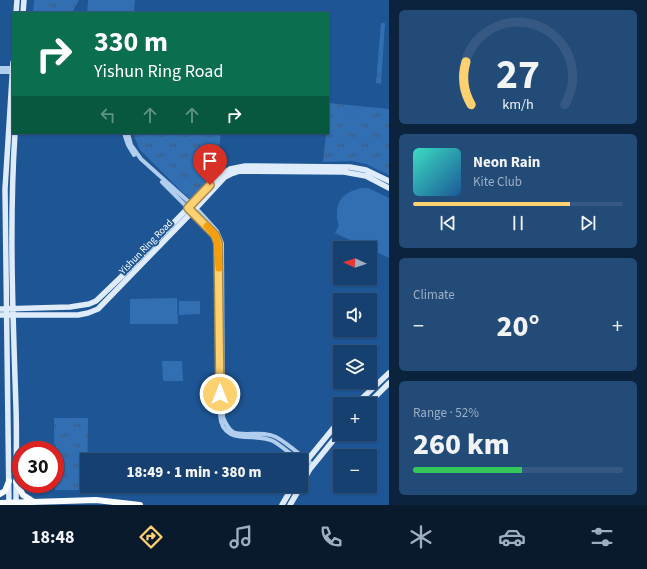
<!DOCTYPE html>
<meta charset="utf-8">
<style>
:root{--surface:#164070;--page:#234b78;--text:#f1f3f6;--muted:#9eafc3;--line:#355983;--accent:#fdd070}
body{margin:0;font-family:"Source Sans 3",sans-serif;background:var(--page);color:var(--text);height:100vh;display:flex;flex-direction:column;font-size:15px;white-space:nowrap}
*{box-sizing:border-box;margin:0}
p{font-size:13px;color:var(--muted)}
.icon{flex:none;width:22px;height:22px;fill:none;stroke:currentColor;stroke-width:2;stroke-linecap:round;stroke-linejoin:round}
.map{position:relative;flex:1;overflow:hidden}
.details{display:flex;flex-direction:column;gap:10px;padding:10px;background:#0c233e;width:258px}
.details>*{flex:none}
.top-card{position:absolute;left:12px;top:12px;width:317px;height:122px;border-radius:0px;box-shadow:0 1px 3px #0004,0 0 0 1px var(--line);background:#0b6e4f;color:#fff;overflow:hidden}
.needle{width:26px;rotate:273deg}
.buttons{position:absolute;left:333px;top:241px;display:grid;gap:8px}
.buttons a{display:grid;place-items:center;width:44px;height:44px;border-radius:0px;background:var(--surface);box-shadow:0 1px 3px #0004,0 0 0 1px var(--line);font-size:20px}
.speed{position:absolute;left:12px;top:441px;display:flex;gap:8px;font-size:20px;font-weight:700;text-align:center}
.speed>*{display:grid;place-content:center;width:52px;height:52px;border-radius:50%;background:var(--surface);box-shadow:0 1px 3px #0004,0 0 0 1px var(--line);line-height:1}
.speed .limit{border:6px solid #d22;background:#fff;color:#111}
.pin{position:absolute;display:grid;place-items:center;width:34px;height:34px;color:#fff;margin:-41px -17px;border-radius:50% 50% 50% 0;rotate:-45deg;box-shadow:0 0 4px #0007}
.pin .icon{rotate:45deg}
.me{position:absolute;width:44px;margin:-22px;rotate:0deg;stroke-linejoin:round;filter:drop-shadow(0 0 3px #0008)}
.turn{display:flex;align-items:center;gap:14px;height:84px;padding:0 16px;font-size:18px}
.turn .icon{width:52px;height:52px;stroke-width:2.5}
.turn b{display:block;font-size:28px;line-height:34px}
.lanes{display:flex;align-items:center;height:38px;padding:0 16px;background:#0003;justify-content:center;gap:20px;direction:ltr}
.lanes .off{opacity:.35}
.big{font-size:30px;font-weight:800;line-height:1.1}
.details .widget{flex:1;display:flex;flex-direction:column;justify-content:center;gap:6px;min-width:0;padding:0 14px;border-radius:6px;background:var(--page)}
.details .dial{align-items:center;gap:0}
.dial svg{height:104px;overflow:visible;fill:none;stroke:var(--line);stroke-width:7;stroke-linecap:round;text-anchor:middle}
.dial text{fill:var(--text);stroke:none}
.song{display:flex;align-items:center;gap:12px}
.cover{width:48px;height:48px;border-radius:6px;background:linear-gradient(135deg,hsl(170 70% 55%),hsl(210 70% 35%))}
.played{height:4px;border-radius:2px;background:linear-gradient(90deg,var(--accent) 75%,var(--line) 75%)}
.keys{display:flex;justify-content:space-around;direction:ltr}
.heat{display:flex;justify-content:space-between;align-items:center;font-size:22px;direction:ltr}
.charge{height:6px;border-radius:3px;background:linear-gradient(90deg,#34c759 52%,var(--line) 0)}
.trip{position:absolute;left:80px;top:453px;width:228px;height:40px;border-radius:0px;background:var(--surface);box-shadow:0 1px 3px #0004,0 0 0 1px var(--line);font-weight:800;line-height:40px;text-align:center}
.menu{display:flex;height:64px;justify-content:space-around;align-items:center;background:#091a2d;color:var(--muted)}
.menu .icon{width:28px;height:28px}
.menu .current{color:var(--accent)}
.menu b{font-size:18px;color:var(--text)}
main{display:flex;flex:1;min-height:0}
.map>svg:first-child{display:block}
</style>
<main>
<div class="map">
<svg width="389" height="505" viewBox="0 0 389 505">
<defs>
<pattern id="grass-tufts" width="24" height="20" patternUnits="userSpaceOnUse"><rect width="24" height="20" fill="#326fb2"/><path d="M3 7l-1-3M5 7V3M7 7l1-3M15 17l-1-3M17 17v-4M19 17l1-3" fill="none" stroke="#425a75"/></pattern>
</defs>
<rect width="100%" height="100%" fill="#1e5595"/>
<path fill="url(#grass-tufts)" d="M34 0H79L72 13H33Z
M381 23H385L381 84 376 83Z
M329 103 389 109V175L366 164 351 161 323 162 326 133H328Z
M134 133H221L219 151 228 163 216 170 193 197 188 198 140 150 134 136Z
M54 418H88L87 486H89V490H55Z"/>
<path fill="#326fb2" d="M88 0H135L134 13H87Z
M345 106 360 107 359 117 344 116Z
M342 122 357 124 356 134 341 132Z
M361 188H368L389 198V258L370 249V248H367L335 233 338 227H339C333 206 339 193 361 188Z
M177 298 178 324H130V299Z
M179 301H200V314L179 315Z
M162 361H182L183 381H163Z"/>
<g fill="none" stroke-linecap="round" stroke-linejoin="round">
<path stroke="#b1ceef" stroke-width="4" d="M0 68H13
M0 72H13
M124 133 128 145 134 155
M128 133 131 145 141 159 199 211 217 231 222 243 223 417C225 422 228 429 233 432 244 437 263 430 276 437 289 444 301 456 313 465
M162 182 215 235 217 239 220 296V362
M220 415C222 447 255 432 273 441 282 446 290 454 299 460
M301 462 310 469"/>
<path stroke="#deebfb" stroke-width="5.5" d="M16 13 17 0
M23 13 24 0
M15 133C9 225 13 316 16 408 17 440 16 473 16 505
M0 309 70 307 89 304 96 301 121 277 219 176 230 169 245 166 350 167 366 170 389 181
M0 315H78L88 313 98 309 198 206 225 177 231 174 240 171 344 172 366 176 389 188
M356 404 389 373
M368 404 389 383
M301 471 309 458 340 420
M301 485 310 469 340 432
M9 505 5 189 13 62
M282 505 293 486
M290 505 301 486"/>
<path stroke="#f8fbff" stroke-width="6" d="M16 482 23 495 34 502
M0 494 5 491 9 481
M0 503 96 500 140 505"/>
</g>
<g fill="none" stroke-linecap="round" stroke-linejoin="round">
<defs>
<path id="route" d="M210 185 188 208 215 235 218 243 220 394"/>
</defs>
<use href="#route" stroke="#a48749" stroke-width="10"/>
<use href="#route" stroke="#fdd070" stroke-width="7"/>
<path stroke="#f59e0b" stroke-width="7" d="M207 226 215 235 217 239 219 268"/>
</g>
<g text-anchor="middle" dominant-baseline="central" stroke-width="4" stroke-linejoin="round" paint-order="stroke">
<g font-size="10" fill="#fff" stroke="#1e5595">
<text transform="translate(146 247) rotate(-46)">Yishun Ring Road</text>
</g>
</g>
</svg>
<div class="buttons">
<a><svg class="needle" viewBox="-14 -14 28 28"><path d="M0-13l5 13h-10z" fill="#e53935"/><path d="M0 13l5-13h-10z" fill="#9eafc3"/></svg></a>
<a><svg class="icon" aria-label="sound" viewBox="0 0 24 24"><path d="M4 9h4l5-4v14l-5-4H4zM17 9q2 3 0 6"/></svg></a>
<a><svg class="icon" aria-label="layers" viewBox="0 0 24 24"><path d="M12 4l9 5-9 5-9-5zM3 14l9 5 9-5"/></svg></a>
<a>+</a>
<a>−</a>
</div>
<div class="speed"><div class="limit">30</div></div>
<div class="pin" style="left:210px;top:185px;background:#d93025"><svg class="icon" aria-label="arrive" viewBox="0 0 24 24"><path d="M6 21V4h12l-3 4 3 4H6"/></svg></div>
<svg class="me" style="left:220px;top:394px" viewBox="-20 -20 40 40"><circle r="17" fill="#fdd070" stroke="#fff" stroke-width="3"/><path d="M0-11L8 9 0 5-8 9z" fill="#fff"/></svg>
<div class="trip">18:49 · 1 min · 380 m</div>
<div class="top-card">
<div class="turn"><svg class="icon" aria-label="right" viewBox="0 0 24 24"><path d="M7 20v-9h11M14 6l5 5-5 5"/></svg><div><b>330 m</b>Yishun Ring Road</div></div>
<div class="lanes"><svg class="icon off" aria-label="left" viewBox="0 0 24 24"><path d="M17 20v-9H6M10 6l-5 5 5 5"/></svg><svg class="icon off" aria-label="ahead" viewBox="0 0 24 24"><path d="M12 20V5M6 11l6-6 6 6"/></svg><svg class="icon off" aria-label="ahead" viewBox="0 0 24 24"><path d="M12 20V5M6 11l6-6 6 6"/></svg><svg class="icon" aria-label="right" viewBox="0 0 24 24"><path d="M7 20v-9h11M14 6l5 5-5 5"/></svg></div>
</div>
</div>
<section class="details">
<div class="widget dial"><svg viewBox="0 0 100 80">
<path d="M14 69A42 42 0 1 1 86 69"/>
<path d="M14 69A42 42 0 0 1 10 36" stroke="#fdd070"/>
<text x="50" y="56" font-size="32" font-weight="700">27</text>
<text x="50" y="72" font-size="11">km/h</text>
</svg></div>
<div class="widget">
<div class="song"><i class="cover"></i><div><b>Neon Rain</b><p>Kite Club</p></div></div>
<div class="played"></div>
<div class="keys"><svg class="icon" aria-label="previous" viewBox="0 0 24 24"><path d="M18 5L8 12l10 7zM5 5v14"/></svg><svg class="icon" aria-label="pause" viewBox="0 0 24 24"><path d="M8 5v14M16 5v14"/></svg><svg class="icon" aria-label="next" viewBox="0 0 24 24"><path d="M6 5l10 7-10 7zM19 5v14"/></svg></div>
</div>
<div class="widget"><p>Climate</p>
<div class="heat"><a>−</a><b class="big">20°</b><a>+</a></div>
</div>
<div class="widget"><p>Range · 52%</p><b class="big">260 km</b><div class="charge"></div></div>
</section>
</main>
<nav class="menu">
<b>18:48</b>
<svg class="icon current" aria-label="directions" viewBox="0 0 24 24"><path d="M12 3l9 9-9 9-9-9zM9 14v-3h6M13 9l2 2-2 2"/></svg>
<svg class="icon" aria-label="music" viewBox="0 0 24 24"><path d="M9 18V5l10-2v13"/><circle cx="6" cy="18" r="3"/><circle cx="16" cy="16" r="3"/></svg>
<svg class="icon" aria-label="phone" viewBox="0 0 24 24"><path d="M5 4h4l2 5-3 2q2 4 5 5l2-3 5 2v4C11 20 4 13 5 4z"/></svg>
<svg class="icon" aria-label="climate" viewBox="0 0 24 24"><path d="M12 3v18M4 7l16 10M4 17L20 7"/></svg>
<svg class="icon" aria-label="car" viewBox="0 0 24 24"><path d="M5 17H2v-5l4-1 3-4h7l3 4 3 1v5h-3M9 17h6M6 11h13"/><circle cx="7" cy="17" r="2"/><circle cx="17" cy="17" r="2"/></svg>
<svg class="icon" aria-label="filters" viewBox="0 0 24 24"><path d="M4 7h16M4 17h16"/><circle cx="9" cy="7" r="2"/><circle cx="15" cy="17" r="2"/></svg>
</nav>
